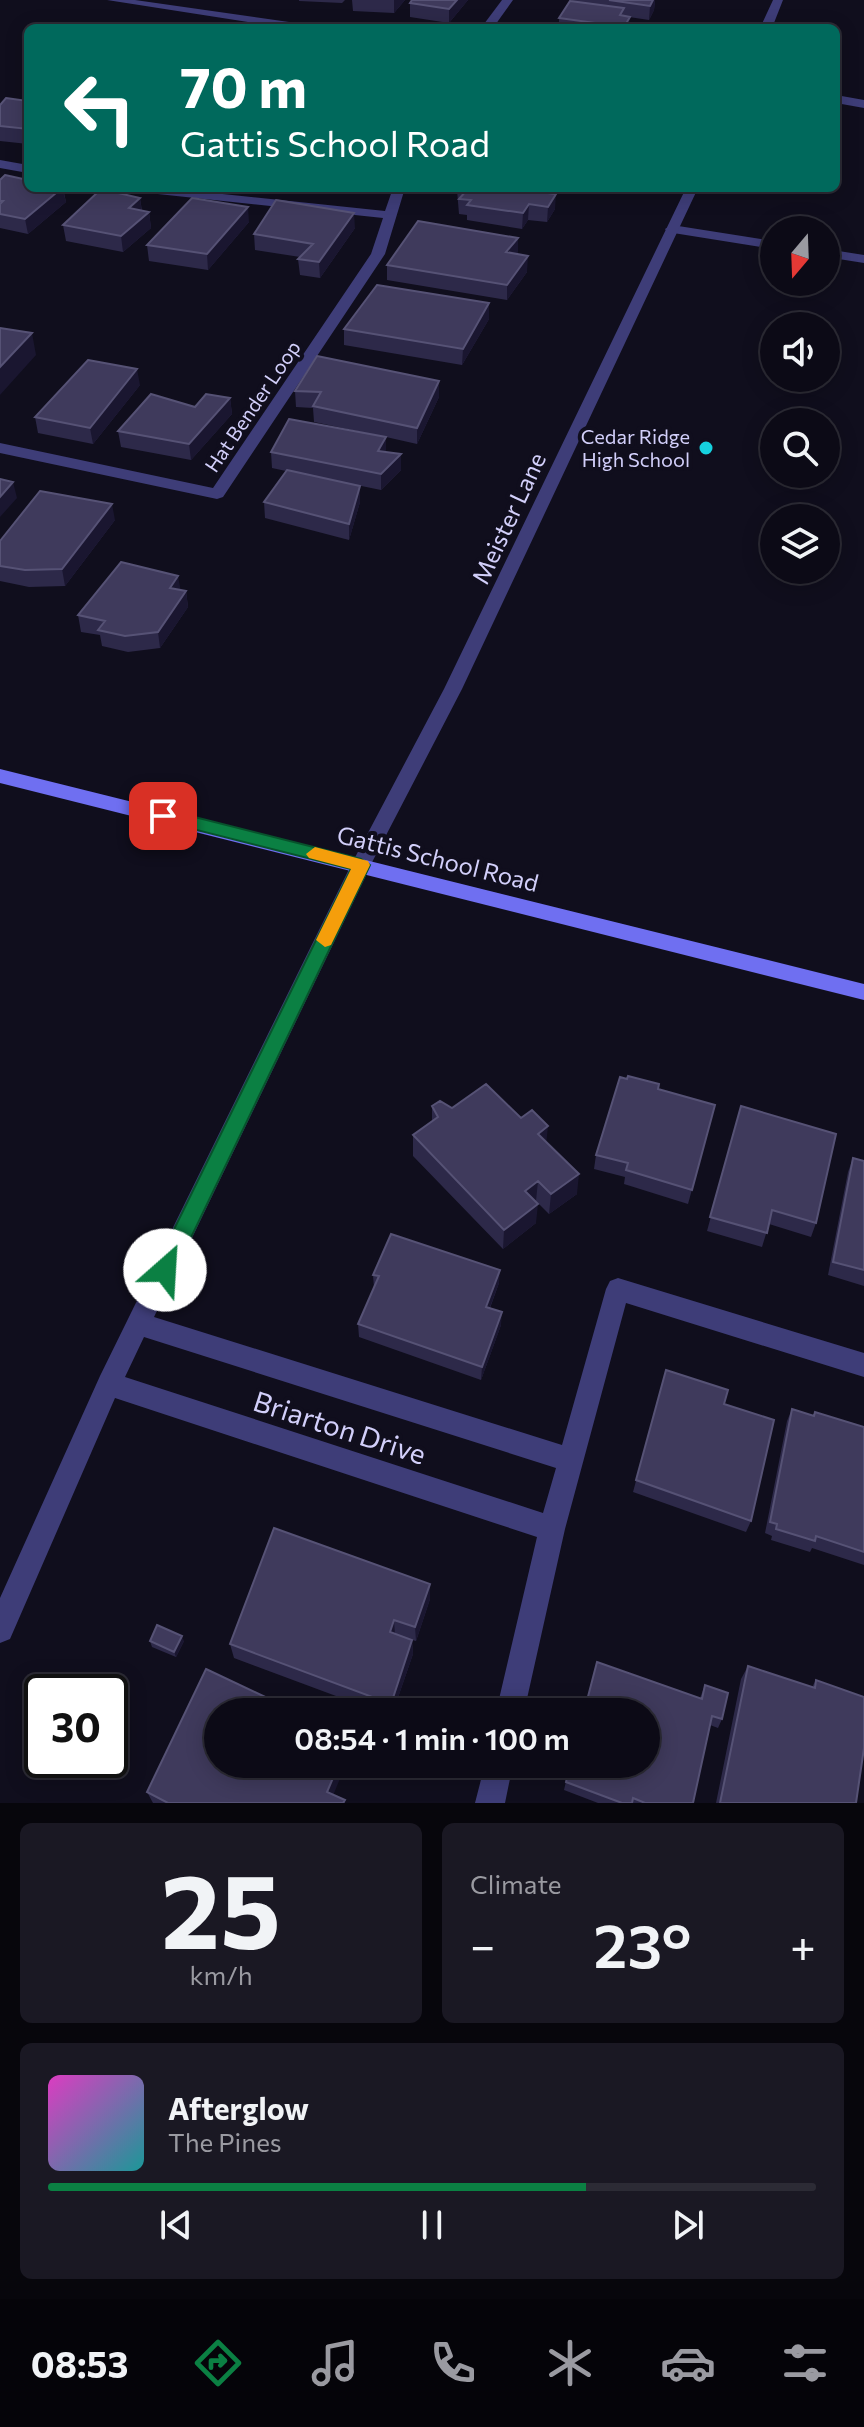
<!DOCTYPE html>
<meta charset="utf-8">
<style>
:root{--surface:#0c0a16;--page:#1a1823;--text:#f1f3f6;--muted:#9a9aa1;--line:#2c2b35;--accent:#0b8043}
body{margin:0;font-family:Commissioner,sans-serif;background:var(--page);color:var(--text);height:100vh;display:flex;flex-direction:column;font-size:30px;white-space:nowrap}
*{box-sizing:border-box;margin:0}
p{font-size:26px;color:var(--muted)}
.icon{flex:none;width:44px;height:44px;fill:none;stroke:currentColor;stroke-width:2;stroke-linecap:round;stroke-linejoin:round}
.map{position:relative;height:1803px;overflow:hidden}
.side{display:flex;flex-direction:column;gap:20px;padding:20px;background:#07060c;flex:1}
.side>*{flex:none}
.banner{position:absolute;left:24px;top:24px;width:816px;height:168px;border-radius:12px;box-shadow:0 4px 20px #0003,0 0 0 2px var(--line);background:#00695c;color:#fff;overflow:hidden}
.needle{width:52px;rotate:199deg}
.buttons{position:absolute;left:760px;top:216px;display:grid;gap:16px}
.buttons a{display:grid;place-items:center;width:80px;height:80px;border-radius:50%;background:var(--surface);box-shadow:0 4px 20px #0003,0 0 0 2px var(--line);font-size:40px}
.speed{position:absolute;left:24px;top:1674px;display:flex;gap:16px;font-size:40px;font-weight:700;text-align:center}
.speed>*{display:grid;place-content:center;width:104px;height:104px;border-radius:50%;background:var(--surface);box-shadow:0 4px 20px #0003,0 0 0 2px var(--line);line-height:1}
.speed .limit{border:4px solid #111;border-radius:12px;background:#fff;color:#111}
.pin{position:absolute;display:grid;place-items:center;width:68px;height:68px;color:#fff;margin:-34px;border-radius:16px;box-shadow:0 4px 12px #0006}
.me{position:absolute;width:88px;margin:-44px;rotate:26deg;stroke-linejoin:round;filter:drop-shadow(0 0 6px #0008)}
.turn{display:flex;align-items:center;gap:28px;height:168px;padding:0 24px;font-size:36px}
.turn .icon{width:104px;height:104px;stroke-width:2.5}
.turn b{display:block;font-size:56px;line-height:68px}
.big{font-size:60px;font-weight:600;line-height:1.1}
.side .card{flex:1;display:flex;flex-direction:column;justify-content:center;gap:12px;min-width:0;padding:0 28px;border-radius:12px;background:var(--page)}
.side .dial{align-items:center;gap:0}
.dial b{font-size:104px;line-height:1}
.song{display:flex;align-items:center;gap:24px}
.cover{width:96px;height:96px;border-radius:12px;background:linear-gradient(135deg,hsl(310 70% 55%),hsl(180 70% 35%))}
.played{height:8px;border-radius:4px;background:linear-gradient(90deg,var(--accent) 70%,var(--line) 70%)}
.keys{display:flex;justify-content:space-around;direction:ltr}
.heat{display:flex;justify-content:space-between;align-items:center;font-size:44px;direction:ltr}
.side .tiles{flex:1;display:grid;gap:20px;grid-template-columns:1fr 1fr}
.card:last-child{grid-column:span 2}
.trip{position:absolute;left:204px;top:1698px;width:456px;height:80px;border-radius:40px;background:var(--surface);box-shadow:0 4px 20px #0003,0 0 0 2px var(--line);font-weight:600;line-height:80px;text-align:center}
.tabs{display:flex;height:128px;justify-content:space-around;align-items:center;background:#050409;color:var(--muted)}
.tabs .icon{width:56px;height:56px}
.tabs .active{color:var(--accent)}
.tabs b{font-size:36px;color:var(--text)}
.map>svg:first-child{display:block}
</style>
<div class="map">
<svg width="864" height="1803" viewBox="0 0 864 1803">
<rect width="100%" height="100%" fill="#100e1d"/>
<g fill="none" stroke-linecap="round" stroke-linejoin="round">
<path fill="#3e3d78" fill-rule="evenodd" d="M836 95 864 100V108L836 103Z
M672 225 774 241V249L667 232 665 229Z
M826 249 864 255V263L826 257Z"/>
<path fill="#3e3d78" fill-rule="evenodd" d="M107 0H135L310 25 316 28H287Z
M502 0H513L493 28H481Z
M0 160 28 165V173L0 168Z
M133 188H165L385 211 393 188H405L385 254 223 497 217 499 0 453V443L213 488 371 254 383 218 139 192Z
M361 858 368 860 371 865 154 1317 562 1445 606 1289 610 1281 618 1278 864 1353V1377L626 1303 565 1529 524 1712H496L537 1537 115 1398 10 1639 0 1643V1598L100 1376 351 865 354 860ZM144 1337 556 1468 543 1513 125 1377Z
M485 1764H513L505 1803H475Z"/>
<path fill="#3e3d78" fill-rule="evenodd" d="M773 0H783L772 28H760Z
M686 188H698L462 689 368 870H354L351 865 444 689Z"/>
<path fill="#6f6ff1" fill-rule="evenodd" d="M0 769 864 984V1000L0 783Z"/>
</g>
<path fill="#2d2949" d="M299 0H345L342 3 299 1Z
M352 0H405L394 13 353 11Z
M412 0H468L449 23 410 17V3Z
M572 0H655L654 10 649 20 629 17V28H559V18Z
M28 101V144L0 141V105Z
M0 180 28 188H63L66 202 28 234 0 228Z
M356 188H377L374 191Z
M540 188V192L555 209 547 222 528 220 522 229 467 220V215L459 214 457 190Z
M140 198 142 211 149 212 151 228 123 252 66 241 63 225Z
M249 222 208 270 149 261 147 245Z
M355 228 320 278 300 275 298 259 300 257 255 250 254 234Z
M518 238 517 254 527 272 507 300 387 280V265Z
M489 319 462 365 344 345V329Z
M439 381V397L417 444 386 437V452L401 454V470L381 490 332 480 360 502 349 540 265 518 264 502 286 471 272 468 271 452 371 434 314 422 313 408 296 407 295 391Z
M140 385 93 444 38 433 35 417Z
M230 398 232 414 191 460 121 447 118 431 195 407Z
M115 520 65 586 29 587 0 581V541Z
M180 590 186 591 188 607 160 648 128 652 102 646 100 635 81 632 78 615Z
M658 1089 715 1105 688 1204 624 1184 625 1177 594 1169 596 1155Z
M432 1106 452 1108 547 1142 577 1194 549 1214 536 1201V1223L503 1249 413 1156V1135L432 1122Z
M741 1106 816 1223 811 1237 769 1224 762 1247 707 1231Z
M853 1158 864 1161V1286L828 1275 848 1172Z
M373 1275 499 1283 490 1308 501 1325 481 1380 359 1337 358 1324 374 1288Z
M666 1370 724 1404 751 1521 746 1532 633 1492Z
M792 1409 813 1416 815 1412 864 1427V1565L812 1548 810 1552 771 1540 772 1536 765 1533 787 1421Z
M430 1599 416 1641 412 1640 413 1654 393 1712H379L234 1658 230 1644Z
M150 1641H184L176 1657 152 1647Z
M748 1666 812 1687 816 1680 856 1803H716L741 1679Z
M705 1685 722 1719 718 1728 710 1725 693 1803H598L564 1790 570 1764 700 1698Z
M147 1792 333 1795 345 1800V1803H153Z"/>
<path fill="#1a1630" d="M394 0H405L394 13Z
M457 0H468L449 23V9Z
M653 0H655L654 10 649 20 650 6Z
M630 17 629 28H623L624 27Z
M62 188 66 202 28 234 25 219Z
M556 194 555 209 547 222 548 207Z
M140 198 142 214 129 208Z
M529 204 528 220 522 229 523 213Z
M248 207 249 222 208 270 207 254Z
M149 212 151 228 123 252 121 236Z
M354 213 355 228 320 278 319 262Z
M518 238V253L505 268 506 252Z
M528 256 527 272 507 300V285Z
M489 303V319L462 365 463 349Z
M32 333 36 355 0 395V367Z
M137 369 140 385 93 444 90 428Z
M439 381V397L417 444V428Z
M230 398 232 414 191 460 189 444Z
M386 437V453L378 451Z
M401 454V470L381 490V474Z
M13 482 17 498 0 517V497Z
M360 486V502L349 540V524Z
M112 504 115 520 65 586 62 569Z
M178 576 181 592 170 588Z
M186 591 188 607 160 648 158 632Z
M548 1126 546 1146 538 1134Z
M579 1174 577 1194 549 1214 551 1194Z
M538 1181 536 1201 523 1211 525 1191Z
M538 1204 536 1223 503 1249 504 1230Z
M500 1270 499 1283 485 1320 486 1307Z
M502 1312 501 1325 481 1380 482 1367Z
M430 1584V1599L416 1641 415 1627Z
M394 1620 395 1634 390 1632Z
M182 1636 184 1641 176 1657 174 1652Z
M412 1640 413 1654 393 1712H391V1704Z
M339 1764H346L330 1803 327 1792Z"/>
<path fill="#3f3a5c" stroke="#565275" stroke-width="2" d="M412 0H457L449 9 410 3Z
M609 0H653L650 6Z
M570 1 624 8 620 15 630 17 624 27 559 18Z
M6 98 28 101V129L0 126V105Z
M5 175 28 180V188H62L25 219 0 214V204L3 201H0V180Z
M458 188H539L538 192 556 194 548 207 529 204 523 213 467 205 471 200 459 199 466 191 457 190Z
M101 189 140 198 129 208 149 212 121 236 63 225Z
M192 198 248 207 207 254 147 245Z
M276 200 354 213 319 262 298 259 313 244 254 234Z
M418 221 518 238 506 252 528 256 507 285 387 265Z
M377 285 489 303 463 349 344 329Z
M0 328 32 333 0 367Z
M317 356 439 381 417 428 313 406 321 392 295 391Z
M88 360 137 369 90 428 35 417Z
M151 394 195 407 206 394 230 398 189 444 118 431Z
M289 419 386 437 378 451 401 454 381 474 271 452Z
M287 470 360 486 349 524 264 502Z
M0 479 13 482 0 497Z
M40 491 112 504 62 569 25 570 0 566V541Z
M121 562 178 576 170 588 186 591 158 632 125 636 98 630 105 621 78 615Z
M628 1076 659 1084 658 1089 715 1105 692 1190 626 1170 628 1163 596 1155 620 1077 627 1079Z
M486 1084 521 1118 532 1110 548 1126 538 1134 579 1174 551 1194 538 1181 525 1191 538 1204 504 1230 413 1135 438 1117 432 1106 440 1101 452 1108Z
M741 1106 836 1134 816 1223 772 1210 767 1233 710 1217Z
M853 1158 864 1161V1270L833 1262Z
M391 1234 500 1270 486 1307 502 1312 482 1367 358 1324 379 1276 373 1275Z
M666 1370 728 1390 724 1404 774 1420 751 1521 636 1480Z
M792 1409 814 1416 815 1412 864 1427V1552L816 1536 815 1541 776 1529 777 1524 770 1522Z
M274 1528 430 1584 415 1627 394 1620 390 1632 412 1640 391 1704 230 1644Z
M157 1625 182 1636 174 1652 150 1641Z
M597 1662 702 1699 705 1685 728 1693 722 1719 712 1716 693 1803H645L633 1798 632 1803H622L566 1782 570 1764H646V1712H584Z
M748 1666 815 1688 816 1680 864 1697V1748L856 1803H720Z
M206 1669 297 1712H218V1764H339L327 1792 345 1800 343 1803H168L147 1792Z"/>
<path fill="#0b8043" stroke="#07532c" stroke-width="2" d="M163 809 361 859 370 865 172 1277 165 1280 157 1277 154 1270 351 869 157 820 155 816Z"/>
<path fill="#f59e0b" d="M315 847 368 861 370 865 331 945 325 947 316 940 351 869 309 858 306 854Z"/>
<circle fill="#16d1df" stroke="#100e1d" stroke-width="3" cx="706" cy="448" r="8"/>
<g text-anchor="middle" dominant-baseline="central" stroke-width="8" stroke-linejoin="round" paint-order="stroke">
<g font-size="20" fill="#d2cffa" stroke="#100e1d">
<text transform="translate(252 406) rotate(-56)">Hat Bender Loop</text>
</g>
<g font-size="20" fill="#d2cffa" stroke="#100e1d" text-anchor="end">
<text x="690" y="436">Cedar Ridge<tspan x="690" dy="23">High School</tspan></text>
</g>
<g font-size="24" fill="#d2cffa" stroke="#100e1d">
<text transform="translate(508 518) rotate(-65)">Meister Lane</text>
<text transform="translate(438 858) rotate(14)">Gattis School Road</text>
</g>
<g font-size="28" fill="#d2cffa" stroke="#100e1d">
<text transform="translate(340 1427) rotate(18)">Briarton Drive</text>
</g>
</g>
</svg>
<div class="buttons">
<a><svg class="needle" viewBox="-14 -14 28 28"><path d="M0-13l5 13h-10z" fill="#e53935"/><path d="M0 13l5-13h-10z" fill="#9a9aa1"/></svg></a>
<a><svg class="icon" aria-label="sound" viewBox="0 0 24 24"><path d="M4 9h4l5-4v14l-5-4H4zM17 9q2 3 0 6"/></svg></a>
<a><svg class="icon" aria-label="search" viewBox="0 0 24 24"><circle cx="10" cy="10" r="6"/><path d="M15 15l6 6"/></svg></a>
<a><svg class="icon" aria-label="layers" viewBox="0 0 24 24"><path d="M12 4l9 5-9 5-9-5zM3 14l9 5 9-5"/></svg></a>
</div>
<div class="speed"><div class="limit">30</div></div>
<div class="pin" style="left:163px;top:816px;background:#d93025"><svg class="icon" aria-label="arrive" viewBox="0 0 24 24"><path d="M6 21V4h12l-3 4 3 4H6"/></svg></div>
<svg class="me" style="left:165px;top:1270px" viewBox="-20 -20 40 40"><circle r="19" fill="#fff"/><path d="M0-13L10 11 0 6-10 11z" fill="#0b8043"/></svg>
<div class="trip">08:54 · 1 min · 100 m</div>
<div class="banner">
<div class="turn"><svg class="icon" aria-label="left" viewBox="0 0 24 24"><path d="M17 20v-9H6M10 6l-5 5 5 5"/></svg><div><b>70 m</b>Gattis School Road</div></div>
</div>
</div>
<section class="side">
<div class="tiles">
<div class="card dial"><b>25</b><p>km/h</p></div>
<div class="card"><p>Climate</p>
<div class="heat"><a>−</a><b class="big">23°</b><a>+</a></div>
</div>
<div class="card">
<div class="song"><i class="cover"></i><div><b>Afterglow</b><p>The Pines</p></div></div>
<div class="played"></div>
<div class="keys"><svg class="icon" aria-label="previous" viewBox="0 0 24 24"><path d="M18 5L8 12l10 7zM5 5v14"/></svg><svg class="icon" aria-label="pause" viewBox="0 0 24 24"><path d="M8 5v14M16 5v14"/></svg><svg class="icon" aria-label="next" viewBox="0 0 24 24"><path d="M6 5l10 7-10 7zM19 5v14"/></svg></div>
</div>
</div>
</section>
<nav class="tabs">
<b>08:53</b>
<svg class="icon active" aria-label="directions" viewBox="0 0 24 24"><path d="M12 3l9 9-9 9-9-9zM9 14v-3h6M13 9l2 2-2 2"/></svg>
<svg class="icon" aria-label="music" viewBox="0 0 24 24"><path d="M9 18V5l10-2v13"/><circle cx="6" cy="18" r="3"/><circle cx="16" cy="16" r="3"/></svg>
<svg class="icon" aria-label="phone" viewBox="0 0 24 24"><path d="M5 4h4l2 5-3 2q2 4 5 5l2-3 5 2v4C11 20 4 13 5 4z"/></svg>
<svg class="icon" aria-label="climate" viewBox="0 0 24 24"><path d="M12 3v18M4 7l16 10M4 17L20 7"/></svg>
<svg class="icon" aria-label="car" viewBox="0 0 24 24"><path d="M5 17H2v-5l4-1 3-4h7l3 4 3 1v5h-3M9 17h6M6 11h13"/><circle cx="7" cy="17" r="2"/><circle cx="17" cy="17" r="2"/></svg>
<svg class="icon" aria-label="filters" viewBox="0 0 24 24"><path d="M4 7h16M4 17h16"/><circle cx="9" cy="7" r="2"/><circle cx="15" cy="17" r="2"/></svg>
</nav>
